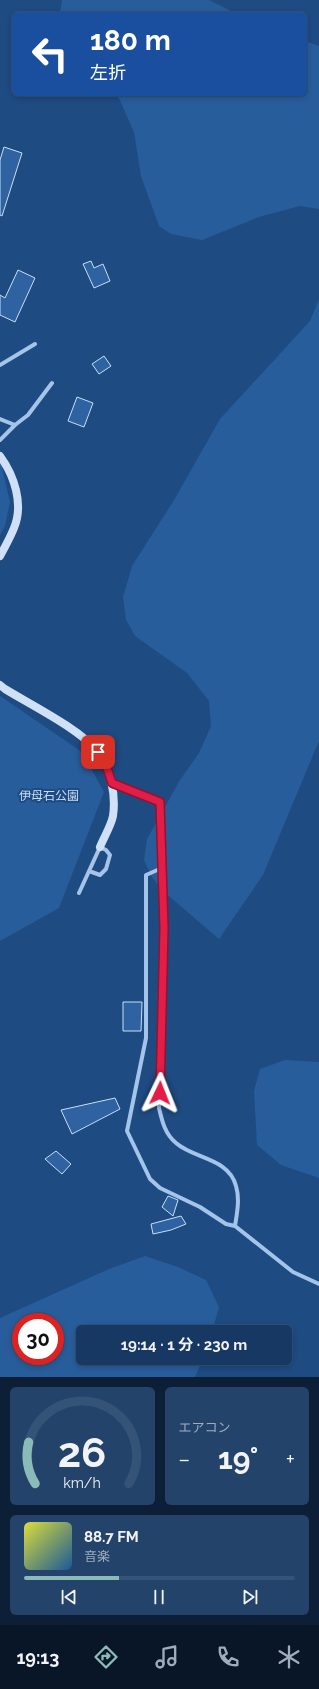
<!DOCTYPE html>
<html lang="ja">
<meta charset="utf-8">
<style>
:root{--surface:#163862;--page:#23436b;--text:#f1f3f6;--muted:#9eacbe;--line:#355277;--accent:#8bbbb9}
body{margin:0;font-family:Raleway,"Noto Sans JP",sans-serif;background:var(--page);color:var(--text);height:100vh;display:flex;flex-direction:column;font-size:15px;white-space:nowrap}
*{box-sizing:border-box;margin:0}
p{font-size:13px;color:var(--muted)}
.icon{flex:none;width:22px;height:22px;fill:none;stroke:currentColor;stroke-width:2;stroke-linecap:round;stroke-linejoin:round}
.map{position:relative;height:1377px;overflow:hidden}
.details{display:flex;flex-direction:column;gap:10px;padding:10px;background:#0c1f36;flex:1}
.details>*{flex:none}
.banner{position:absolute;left:12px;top:12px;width:295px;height:84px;border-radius:6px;box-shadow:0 2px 6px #0003,0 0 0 1px var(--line);background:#1a4fa0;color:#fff;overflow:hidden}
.speed{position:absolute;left:12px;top:1313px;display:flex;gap:8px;font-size:20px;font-weight:700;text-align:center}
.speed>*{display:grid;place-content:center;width:52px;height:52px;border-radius:50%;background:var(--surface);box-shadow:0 2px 6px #0003,0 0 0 1px var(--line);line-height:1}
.speed .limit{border:6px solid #d22;background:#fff;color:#111}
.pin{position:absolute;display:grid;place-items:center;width:34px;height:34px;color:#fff;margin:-17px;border-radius:8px;box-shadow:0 2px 6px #0006}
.me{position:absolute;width:44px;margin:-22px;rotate:2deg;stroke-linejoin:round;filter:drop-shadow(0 0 3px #0008)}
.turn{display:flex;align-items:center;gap:14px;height:84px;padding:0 12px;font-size:18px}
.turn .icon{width:52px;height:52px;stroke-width:2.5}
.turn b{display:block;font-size:28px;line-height:34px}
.big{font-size:30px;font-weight:700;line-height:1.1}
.details .widget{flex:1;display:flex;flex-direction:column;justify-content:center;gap:6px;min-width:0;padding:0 14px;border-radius:6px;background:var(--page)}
.details .dial{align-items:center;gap:0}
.dial svg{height:104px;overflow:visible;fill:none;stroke:var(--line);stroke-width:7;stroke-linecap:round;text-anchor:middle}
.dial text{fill:var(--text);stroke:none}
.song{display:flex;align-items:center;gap:12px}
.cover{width:48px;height:48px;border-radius:6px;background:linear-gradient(135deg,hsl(60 70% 55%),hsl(210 70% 35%))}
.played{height:4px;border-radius:2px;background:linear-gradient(90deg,var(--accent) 35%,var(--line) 35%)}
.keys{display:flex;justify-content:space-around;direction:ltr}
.heat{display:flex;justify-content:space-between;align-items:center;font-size:22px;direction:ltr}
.details .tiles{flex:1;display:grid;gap:10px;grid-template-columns:1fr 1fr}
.widget:last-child{grid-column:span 2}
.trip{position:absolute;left:76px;top:1325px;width:216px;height:40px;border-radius:6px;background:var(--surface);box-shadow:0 2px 6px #0003,0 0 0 1px var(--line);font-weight:700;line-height:40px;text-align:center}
.menu{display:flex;height:64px;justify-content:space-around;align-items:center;background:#091627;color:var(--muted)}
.menu .icon{width:28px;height:28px}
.menu .selected{color:var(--accent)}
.menu b{font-size:18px;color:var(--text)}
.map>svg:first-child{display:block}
</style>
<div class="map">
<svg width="319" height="1377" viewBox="0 0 319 1377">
<rect width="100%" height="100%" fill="#1e4b82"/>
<path fill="#285d9b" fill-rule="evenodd" d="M62 0H209L237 14H60Z
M305 41 319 46V209L300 206 259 217 202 240 171 234 159 226 141 176 134 132 117 94H305Z
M319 299V741L263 875 219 939 162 890 152 877 144 860 147 839 180 780 199 753 211 726 209 701 187 673 135 636 126 620 123 597 132 566 174 500 220 419 310 321Z
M0 459 10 502 5 526 0 535Z
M0 696 82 752 104 792 59 908 0 941Z
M285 1060 319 1062V1178L281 1165 257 1145 254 1091 260 1069Z
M145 1256 178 1267 206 1280 219 1307 212 1332H83V1358H203L195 1377H0V1318L109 1269ZM21 1322H55V1356H21Z"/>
<path fill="#2e62a0" stroke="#c9def7" d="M4 147 22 153 2 216 0 215V160Z
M91 261 94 268 103 264 110 281 94 288 83 264Z
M18 270 35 278 15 322 0 315V295L5 298Z
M104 356 111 366 99 374 92 364Z
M77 397 93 403 84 427 68 421Z
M123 1002H142L141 1031H123Z
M115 1098 120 1109 72 1134 61 1110Z
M56 1151 71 1164 62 1174 45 1159Z
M168 1196 178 1200 173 1216 162 1207Z
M181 1216 186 1224 171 1230 153 1234 151 1224Z"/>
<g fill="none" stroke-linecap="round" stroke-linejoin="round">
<path stroke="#a4c4e9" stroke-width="4" d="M0 365 35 344
M0 419 15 425 0 440
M15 425 28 415 52 383
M112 783 160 802 164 928 159 1108C162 1121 165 1134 176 1143 194 1159 229 1158 236 1186 240 1199 237 1213 235 1226L293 1272 319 1284
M162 868 146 875V1038L127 1131 150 1179 160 1188 200 1207 226 1224 235 1226
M79 893 100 847 106 850 110 855 106 869 100 875 89 871"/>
<path stroke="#d0e1f7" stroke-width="8" d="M0 456C14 475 24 504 14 528 10 538 5 547 0 556
M0 685 5 689C31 705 80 729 98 752 111 770 116 795 113 816 111 826 104 837 100 847"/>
</g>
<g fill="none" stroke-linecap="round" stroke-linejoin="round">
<defs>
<path id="route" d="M98 752 107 768 112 783 160 802 164 928 160 1093"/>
</defs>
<use href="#route" stroke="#92132f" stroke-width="10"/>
<use href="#route" stroke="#e11d48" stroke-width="7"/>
</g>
<g text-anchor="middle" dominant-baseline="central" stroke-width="4" stroke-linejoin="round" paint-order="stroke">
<g font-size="12" fill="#c9def7" stroke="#1e4b82">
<text x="49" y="796">伊母石公園</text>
</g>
</g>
</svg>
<div class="speed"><div class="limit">30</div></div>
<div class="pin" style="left:98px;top:752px;background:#d93025"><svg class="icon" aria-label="arrive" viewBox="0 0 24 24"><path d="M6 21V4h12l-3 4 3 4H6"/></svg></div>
<svg class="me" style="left:160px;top:1093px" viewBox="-20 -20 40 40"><path d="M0-17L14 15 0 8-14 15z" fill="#e11d48" stroke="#fff" stroke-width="4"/></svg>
<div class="trip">19:14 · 1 分 · 230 m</div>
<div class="banner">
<div class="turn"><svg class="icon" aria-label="left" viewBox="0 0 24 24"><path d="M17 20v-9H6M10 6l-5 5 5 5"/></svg><div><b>180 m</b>左折</div></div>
</div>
</div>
<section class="details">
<div class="tiles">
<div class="widget dial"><svg viewBox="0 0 100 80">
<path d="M14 69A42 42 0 1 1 86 69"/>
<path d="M14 69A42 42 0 0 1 9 37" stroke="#8bbbb9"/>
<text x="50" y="56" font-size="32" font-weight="700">26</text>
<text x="50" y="72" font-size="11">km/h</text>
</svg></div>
<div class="widget"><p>エアコン</p>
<div class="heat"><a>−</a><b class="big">19°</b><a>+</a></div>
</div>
<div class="widget">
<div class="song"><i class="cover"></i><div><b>88.7 FM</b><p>音楽</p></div></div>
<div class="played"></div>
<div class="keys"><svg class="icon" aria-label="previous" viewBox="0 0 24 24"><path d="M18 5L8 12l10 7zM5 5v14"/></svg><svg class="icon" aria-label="pause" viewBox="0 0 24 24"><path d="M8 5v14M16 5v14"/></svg><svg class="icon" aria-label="next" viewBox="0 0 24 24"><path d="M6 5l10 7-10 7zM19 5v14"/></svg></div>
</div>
</div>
</section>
<nav class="menu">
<b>19:13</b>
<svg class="icon selected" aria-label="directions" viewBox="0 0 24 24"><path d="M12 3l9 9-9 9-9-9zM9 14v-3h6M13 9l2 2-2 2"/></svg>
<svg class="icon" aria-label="music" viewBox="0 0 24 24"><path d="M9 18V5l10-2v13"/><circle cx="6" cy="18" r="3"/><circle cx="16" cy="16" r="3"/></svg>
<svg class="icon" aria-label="phone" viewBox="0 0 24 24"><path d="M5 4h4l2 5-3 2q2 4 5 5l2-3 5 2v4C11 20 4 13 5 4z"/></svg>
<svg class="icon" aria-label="climate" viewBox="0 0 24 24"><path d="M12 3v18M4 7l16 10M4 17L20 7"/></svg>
</nav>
